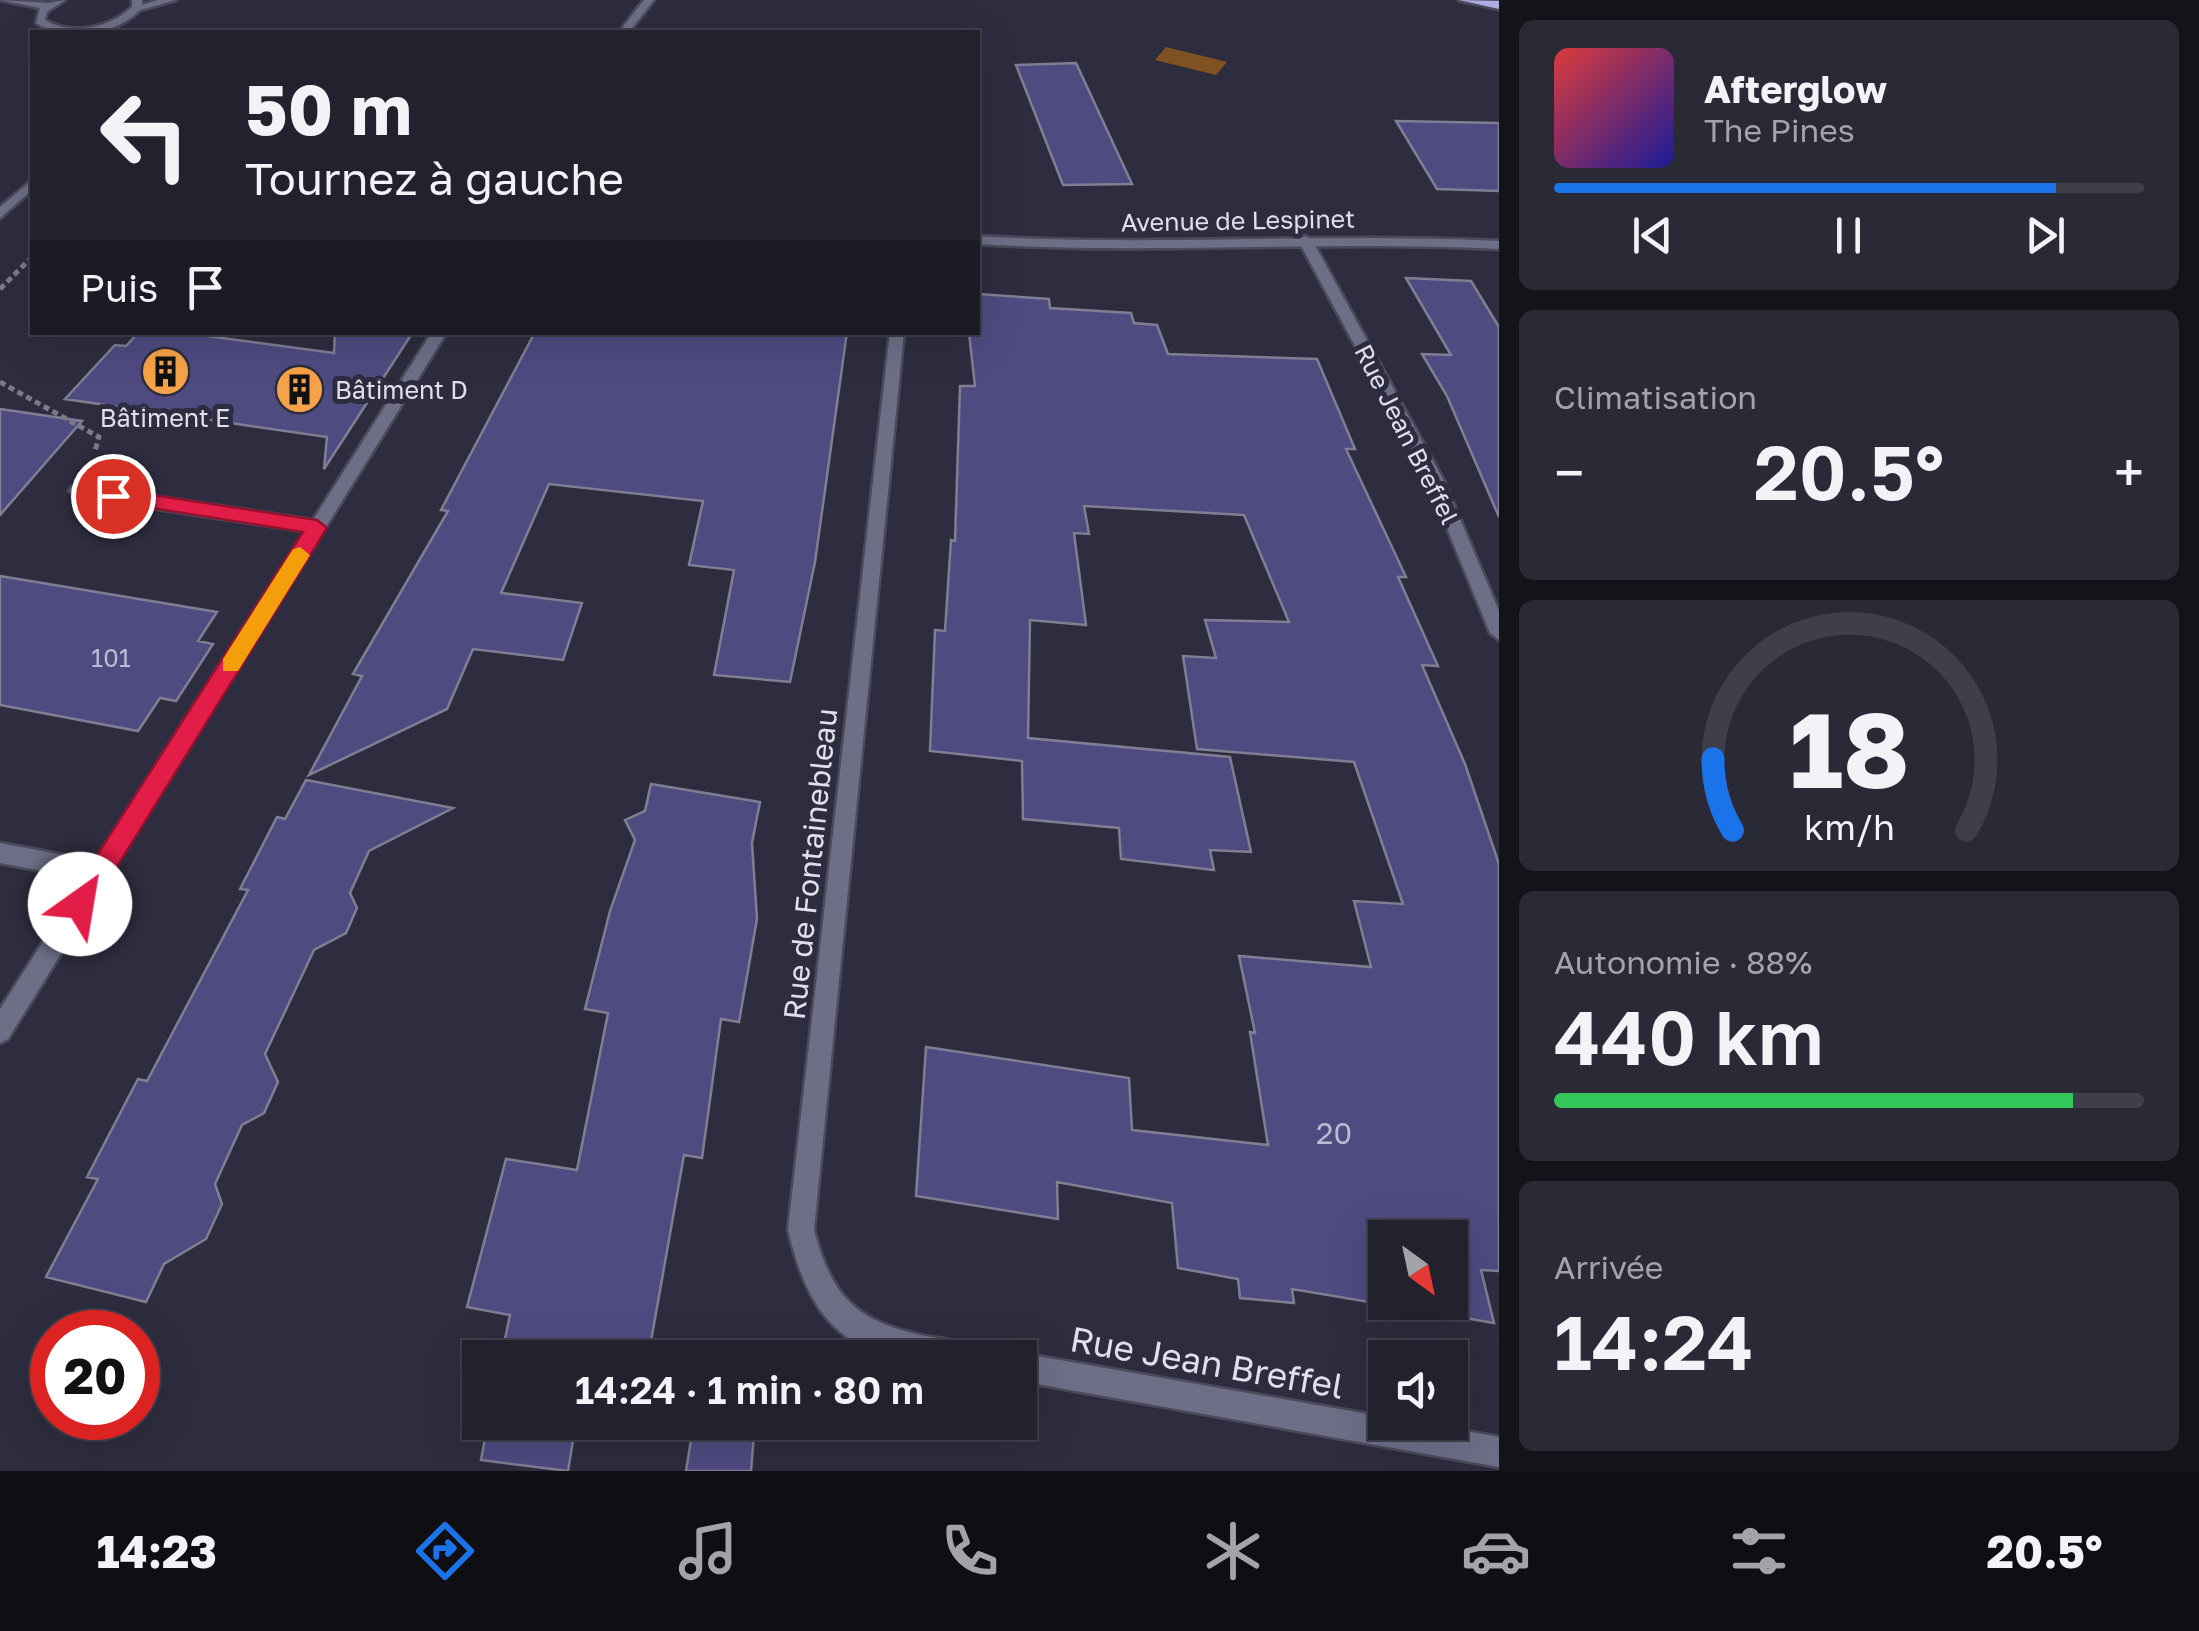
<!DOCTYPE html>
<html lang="fr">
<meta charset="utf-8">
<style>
:root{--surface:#22222f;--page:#2a2a37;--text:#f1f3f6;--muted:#a2a4aa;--line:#3f3f4b;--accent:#1a73e8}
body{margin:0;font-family:"Golos Text",sans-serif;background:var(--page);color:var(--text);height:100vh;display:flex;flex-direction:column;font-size:38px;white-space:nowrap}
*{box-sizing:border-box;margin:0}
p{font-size:32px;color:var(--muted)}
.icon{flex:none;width:55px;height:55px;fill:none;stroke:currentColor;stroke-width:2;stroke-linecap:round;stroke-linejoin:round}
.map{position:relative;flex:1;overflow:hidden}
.side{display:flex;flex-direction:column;gap:20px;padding:20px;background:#13131a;width:700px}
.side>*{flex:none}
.top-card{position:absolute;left:30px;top:30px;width:950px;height:305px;border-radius:0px;box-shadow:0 10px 40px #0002,0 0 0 2px var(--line);background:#22222f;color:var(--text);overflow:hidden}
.needle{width:65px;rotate:147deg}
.controls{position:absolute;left:1368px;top:1220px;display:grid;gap:20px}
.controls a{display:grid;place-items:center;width:100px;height:100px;border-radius:0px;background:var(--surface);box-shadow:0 10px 40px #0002,0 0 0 2px var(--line);font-size:50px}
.speed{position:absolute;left:30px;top:1310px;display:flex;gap:20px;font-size:50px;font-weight:700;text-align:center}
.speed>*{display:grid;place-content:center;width:130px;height:130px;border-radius:50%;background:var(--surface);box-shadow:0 10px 40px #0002,0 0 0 2px var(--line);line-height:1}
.speed .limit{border:15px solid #d22;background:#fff;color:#111}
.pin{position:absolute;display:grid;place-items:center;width:85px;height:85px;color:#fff;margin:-42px;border:5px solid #fff;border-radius:50%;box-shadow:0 2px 10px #0007}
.me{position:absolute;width:110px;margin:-55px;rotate:32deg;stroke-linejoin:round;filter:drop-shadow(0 0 8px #0008)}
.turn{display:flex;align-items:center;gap:35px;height:210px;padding:0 50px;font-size:45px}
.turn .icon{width:130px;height:130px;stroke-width:2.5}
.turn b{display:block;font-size:70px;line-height:85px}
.then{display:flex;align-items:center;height:95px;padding:0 50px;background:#0003;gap:20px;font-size:38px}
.big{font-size:75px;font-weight:600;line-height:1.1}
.side .card{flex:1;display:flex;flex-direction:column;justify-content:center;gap:15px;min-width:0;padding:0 35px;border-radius:15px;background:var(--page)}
.side .dial{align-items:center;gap:0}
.dial svg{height:260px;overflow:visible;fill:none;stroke:var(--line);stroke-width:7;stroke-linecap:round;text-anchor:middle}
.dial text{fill:var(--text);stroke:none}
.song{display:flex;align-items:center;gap:30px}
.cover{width:120px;height:120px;border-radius:15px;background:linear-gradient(135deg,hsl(0 70% 55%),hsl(240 70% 35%))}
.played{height:10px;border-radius:5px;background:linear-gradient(90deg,var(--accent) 85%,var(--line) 85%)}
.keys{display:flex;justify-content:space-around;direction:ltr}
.heat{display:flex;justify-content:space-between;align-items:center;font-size:55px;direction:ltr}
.charge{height:15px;border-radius:8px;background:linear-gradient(90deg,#34c759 88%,var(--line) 0)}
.trip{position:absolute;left:462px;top:1340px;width:575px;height:100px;border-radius:0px;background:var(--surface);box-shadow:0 10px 40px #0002,0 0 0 2px var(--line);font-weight:600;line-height:100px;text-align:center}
.dock{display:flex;height:160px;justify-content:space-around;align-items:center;background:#0e0e13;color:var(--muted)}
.dock .icon{width:70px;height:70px}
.dock .current{color:var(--accent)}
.dock b{font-size:45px;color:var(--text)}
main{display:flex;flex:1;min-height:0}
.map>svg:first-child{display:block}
</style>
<main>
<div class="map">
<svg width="1499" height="1471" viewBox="0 0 1499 1471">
<rect width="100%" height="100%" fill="#2e2d3f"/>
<path fill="#805222" d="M1166 47 1227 62 1216 75 1155 60Z"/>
<path fill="#4f4a80" stroke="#7f7e93" stroke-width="2.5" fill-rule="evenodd" d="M1076 63 1132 184 1063 185 1016 65Z
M1396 121 1499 123V191L1437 189Z
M1406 278 1471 281 1499 327V517L1447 396 1422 354 1451 355Z
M978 294 1049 299 1050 308 1131 313 1134 323 1157 325 1168 354 1317 359 1355 449H1346L1406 577H1398L1438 666 1422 665 1465 764 1499 864V1271L1481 1270 1494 1323 1292 1289 1294 1303 1240 1298 1238 1279 1178 1268 1172 1203 1057 1182 1058 1219 916 1196 926 1047 1129 1078 1132 1130 1268 1145 1250 1032 1255 1033 1239 956 1371 967 1354 901 1403 904 1354 762 1197 749 1183 656 1216 658 1205 620 1289 622 1244 515 1084 506 1089 534 1074 533 1086 625 1030 620 1028 738 1230 757 1251 852 1210 850 1214 870 1121 859 1119 828 1023 819 1022 761 930 751 935 630 945 631 951 540 955 541 960 386H975L969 333H978ZM1385 1238H1450V1302H1385Z
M139 332H177L334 353 335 332H413L324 469 327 437 65 399 115 345 126 346Z
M535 332H847L815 562 790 682 714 675 734 570 689 565 703 501 549 484 501 593 582 603 563 660 473 649 447 709 309 775 362 676 353 674 448 511 441 510Z
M0 409 82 421 0 515Z
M0 576 217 612 198 641 213 644 176 701 160 698 138 731 0 705Z
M306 780 453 808 369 851 350 893 357 908 346 933 314 950 265 1054 278 1082 264 1113 242 1125 215 1184 222 1204 206 1239 164 1264 146 1302 46 1277 98 1179 87 1177 138 1079 147 1081 248 890 240 889 277 817 285 819Z
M651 784 760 802 752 843 757 919 739 1022 721 1019 702 1158 684 1155 648 1358H501L510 1315 467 1307 506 1159 577 1170 608 1013 585 1009 610 911 635 840 625 820 645 811Z
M488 1422H576L568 1471 481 1460Z
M694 1422H755L751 1471H686Z"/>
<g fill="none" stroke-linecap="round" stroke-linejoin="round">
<defs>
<path id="service" d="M158 0H176L137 11 132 8Z
M644 0H654L629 32H619Z
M432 332H447L8 1039 0 1043V1009L83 879 0 863V843L95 861 305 531 77 497 69 491 71 487 77 485 313 520Z"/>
<path id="minor" d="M32 180V190L0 218V207Z
M1305 236 1312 240 1443 479 1499 611V640L1490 633 1427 479 1298 240Z
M890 332H904L814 1230C832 1298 856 1321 925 1336 943 1339 962 1341 979 1348L983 1358C956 1358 924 1362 897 1357 827 1345 803 1292 788 1230Z
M1020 1353 1385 1417V1422H1416L1499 1437V1467L1020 1381V1358H1010Z"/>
<path id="tertiary" d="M0 0 48 3 65 0 47 12 45 20C72 36 109 28 132 7V0H142V8C117 35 68 43 36 23L40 8Z
M978 236C1152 247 1325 232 1499 241V249C1325 240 1152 255 978 244Z"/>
<path id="primary" d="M1459 0 1499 1V9Z"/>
</defs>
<use href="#service" stroke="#4a4a5b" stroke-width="5"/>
<use href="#minor" stroke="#4a4a5b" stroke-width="5"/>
<use href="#tertiary" stroke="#4a4a5b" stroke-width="5"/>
<use href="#primary" stroke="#4a4a5b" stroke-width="5"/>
<path stroke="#7c7b8a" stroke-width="5" stroke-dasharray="6 4" stroke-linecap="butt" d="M0 289 32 257
M0 382 99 437 95 451"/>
<use href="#service" fill="#6e6e87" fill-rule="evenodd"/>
<use href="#minor" fill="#6e6e87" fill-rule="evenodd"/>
<use href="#tertiary" fill="#6e6e87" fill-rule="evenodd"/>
<use href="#primary" fill="#adabdf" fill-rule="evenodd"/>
</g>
<path fill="#e11d48" stroke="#92132f" stroke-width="2.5" d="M113 489 317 520 327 528 89 912 80 916 71 912 67 904 71 896 303 532 107 501 104 496Z"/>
<path fill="#f59e0b" d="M300 547 310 555 238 671H223V659L293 549Z"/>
<defs>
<symbol id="building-disc" viewBox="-11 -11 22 22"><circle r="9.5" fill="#f6a248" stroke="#2e2d3f"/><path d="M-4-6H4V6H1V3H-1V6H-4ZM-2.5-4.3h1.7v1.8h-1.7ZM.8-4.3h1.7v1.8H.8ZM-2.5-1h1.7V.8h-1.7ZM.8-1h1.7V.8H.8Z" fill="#111"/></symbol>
</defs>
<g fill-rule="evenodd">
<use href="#building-disc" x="138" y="344" width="55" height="55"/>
<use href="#building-disc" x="272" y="362" width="55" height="55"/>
</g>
<g text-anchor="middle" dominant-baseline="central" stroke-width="10" stroke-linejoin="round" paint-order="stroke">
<g font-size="25" fill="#e0e0ec" stroke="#2e2d3f">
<text transform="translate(1238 220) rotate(-1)">Avenue de Lespinet</text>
<text transform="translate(1407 434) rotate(63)">Rue Jean Breffel</text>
</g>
<g font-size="25" fill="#e0e0ec" stroke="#2e2d3f" text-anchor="start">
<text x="335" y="389">Bâtiment D</text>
<text x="165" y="417" text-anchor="middle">Bâtiment E</text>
</g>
<g font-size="25" fill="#bcbad1">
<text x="111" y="657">101</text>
</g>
<g font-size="30" fill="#e0e0ec" stroke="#2e2d3f">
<text transform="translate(810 864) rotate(-84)">Rue de Fontainebleau</text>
</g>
<g font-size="30" fill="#bcbad1">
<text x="1334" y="1133">20</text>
</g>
<g font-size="35" fill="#e0e0ec" stroke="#2e2d3f">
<text transform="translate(1207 1362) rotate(10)">Rue Jean Breffel</text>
</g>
</g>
</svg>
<div class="controls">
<a><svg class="needle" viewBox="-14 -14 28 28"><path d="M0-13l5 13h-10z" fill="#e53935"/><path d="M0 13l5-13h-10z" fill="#a2a4aa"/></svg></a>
<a><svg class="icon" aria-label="sound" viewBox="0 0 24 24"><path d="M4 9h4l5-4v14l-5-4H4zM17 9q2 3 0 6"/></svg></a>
</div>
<div class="speed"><div class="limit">20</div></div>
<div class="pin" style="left:113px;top:496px;background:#d93025"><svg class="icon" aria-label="arrive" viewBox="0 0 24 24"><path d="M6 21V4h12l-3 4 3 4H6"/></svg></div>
<svg class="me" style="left:80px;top:904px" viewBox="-20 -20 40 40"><circle r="19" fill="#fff"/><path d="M0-13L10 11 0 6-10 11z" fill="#e11d48"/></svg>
<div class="trip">14:24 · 1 min · 80 m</div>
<div class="top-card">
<div class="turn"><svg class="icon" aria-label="left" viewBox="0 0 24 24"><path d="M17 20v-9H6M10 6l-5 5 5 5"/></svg><div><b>50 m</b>Tournez à gauche</div></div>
<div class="then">Puis<svg class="icon" aria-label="arrive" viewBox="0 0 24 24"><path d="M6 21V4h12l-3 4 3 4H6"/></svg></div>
</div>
</div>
<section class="side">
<div class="card">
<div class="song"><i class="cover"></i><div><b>Afterglow</b><p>The Pines</p></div></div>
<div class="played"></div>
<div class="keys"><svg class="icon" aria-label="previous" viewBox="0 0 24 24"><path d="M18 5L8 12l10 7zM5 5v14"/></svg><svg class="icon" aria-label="pause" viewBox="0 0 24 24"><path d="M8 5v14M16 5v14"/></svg><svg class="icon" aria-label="next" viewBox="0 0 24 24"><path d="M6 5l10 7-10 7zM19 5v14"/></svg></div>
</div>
<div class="card"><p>Climatisation</p>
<div class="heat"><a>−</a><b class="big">20.5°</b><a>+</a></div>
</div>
<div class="card dial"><svg viewBox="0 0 100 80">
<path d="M14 69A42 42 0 1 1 86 69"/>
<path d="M14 69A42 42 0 0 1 8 47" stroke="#1a73e8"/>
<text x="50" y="56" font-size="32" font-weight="700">18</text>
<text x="50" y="72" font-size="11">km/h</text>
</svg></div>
<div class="card"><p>Autonomie · 88%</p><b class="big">440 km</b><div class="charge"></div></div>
<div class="card"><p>Arrivée</p><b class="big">14:24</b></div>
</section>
</main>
<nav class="dock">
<b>14:23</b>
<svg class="icon current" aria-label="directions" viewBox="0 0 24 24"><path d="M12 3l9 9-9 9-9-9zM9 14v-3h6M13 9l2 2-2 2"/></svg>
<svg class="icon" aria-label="music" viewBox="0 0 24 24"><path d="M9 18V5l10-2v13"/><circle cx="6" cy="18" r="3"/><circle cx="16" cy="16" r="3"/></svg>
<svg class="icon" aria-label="phone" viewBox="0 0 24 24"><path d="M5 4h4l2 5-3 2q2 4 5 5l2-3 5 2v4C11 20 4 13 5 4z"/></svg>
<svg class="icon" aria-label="climate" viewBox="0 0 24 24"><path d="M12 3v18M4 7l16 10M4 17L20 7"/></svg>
<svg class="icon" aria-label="car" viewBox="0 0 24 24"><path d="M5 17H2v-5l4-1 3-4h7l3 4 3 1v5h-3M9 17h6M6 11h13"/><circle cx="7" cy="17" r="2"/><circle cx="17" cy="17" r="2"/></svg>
<svg class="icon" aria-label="filters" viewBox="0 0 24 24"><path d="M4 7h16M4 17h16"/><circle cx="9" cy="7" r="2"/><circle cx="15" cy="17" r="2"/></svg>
<b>20.5°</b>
</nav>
